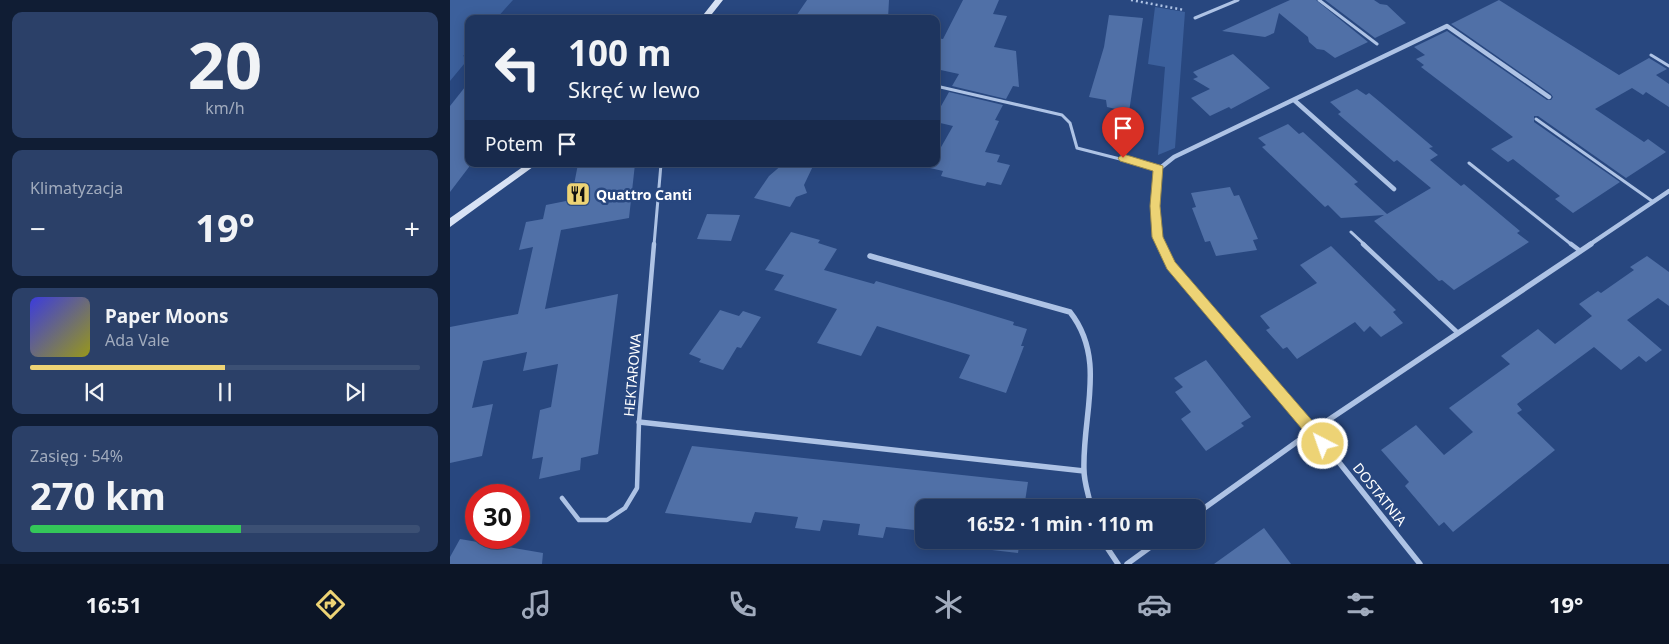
<!DOCTYPE html>
<html lang="pl">
<meta charset="utf-8">
<style>
:root{--surface:#1e355f;--page:#2b4068;--text:#f1f3f6;--muted:#a1abbd;--line:#3c5074;--accent:#edd375}
body{margin:0;font-family:"Noto Sans",sans-serif;background:var(--page);color:var(--text);height:100vh;display:flex;flex-direction:column;font-size:19px;white-space:nowrap}
*{box-sizing:border-box;margin:0}
p{font-size:16px;color:var(--muted)}
.icon{flex:none;width:28px;height:28px;fill:none;stroke:currentColor;stroke-width:2;stroke-linecap:round;stroke-linejoin:round}
.map{position:relative;flex:1;overflow:hidden}
.drawer{display:flex;flex-direction:column;gap:12px;padding:12px;background:#101d34;width:450px}
.drawer>*{flex:none}
.banner{position:absolute;left:15px;top:15px;width:475px;height:152px;border-radius:10px;box-shadow:0 2px 12px #0003,0 0 0 1px var(--line);background:#1e355f;color:var(--text);overflow:hidden}
.speed{position:absolute;left:15px;top:484px;display:flex;gap:10px;font-size:25px;font-weight:700;text-align:center}
.speed>*{display:grid;place-content:center;width:65px;height:65px;border-radius:50%;background:var(--surface);box-shadow:0 2px 12px #0003,0 0 0 1px var(--line);line-height:1}
.speed .limit{border:8px solid #d22;background:#fff;color:#111}
.pin{position:absolute;display:grid;place-items:center;width:42px;height:42px;color:#fff;margin:-51px -21px;border-radius:50% 50% 50% 0;rotate:-45deg;box-shadow:0 0 5px #0007}
.pin .icon{rotate:45deg}
.me{position:absolute;width:55px;margin:-28px;rotate:319deg;stroke-linejoin:round;filter:drop-shadow(0 0 4px #0008)}
.turn{display:flex;align-items:center;gap:18px;height:105px;padding:0 20px;font-size:22px}
.turn .icon{width:65px;height:65px;stroke-width:2.5}
.turn b{display:block;font-size:35px;line-height:42px}
.then{display:flex;align-items:center;height:48px;padding:0 20px;background:#0003;gap:10px;font-size:19px}
.big{font-size:38px;font-weight:700;line-height:1.1}
.drawer .widget{flex:1;display:flex;flex-direction:column;justify-content:center;gap:8px;min-width:0;padding:0 18px;border-radius:10px;background:var(--page)}
.drawer .dial{align-items:center;gap:0}
.dial b{font-size:65px;line-height:1}
.song{display:flex;align-items:center;gap:15px}
.cover{width:60px;height:60px;border-radius:8px;background:linear-gradient(135deg,hsl(240 70% 55%),hsl(60 70% 35%))}
.played{height:5px;border-radius:2px;background:linear-gradient(90deg,var(--accent) 50%,var(--line) 50%)}
.keys{display:flex;justify-content:space-around;direction:ltr}
.heat{display:flex;justify-content:space-between;align-items:center;font-size:28px;direction:ltr}
.charge{height:8px;border-radius:4px;background:linear-gradient(90deg,#34c759 54%,var(--line) 0)}
.trip{position:absolute;left:465px;top:499px;width:290px;height:50px;border-radius:10px;background:var(--surface);box-shadow:0 2px 12px #0003,0 0 0 1px var(--line);font-weight:700;line-height:50px;text-align:center}
.menu{display:flex;height:80px;justify-content:space-around;align-items:center;background:#0c1526;color:var(--muted)}
.menu .icon{width:35px;height:35px}
.menu .current{color:var(--accent)}
.menu b{font-size:22px;color:var(--text)}
main{display:flex;flex:1;min-height:0}
.map>svg:first-child{display:block}
</style>
<main>
<section class="drawer">
<div class="widget dial"><b>20</b><p>km/h</p></div>
<div class="widget"><p>Klimatyzacja</p>
<div class="heat"><a>−</a><b class="big">19°</b><a>+</a></div>
</div>
<div class="widget">
<div class="song"><i class="cover"></i><div><b>Paper Moons</b><p>Ada Vale</p></div></div>
<div class="played"></div>
<div class="keys"><svg class="icon" aria-label="previous" viewBox="0 0 24 24"><path d="M18 5L8 12l10 7zM5 5v14"/></svg><svg class="icon" aria-label="pause" viewBox="0 0 24 24"><path d="M8 5v14M16 5v14"/></svg><svg class="icon" aria-label="next" viewBox="0 0 24 24"><path d="M6 5l10 7-10 7zM19 5v14"/></svg></div>
</div>
<div class="widget"><p>Zasięg · 54%</p><b class="big">270 km</b><div class="charge"></div></div>
</section>
<div class="map">
<svg width="1219" height="564" viewBox="0 0 1219 564">
<rect width="100%" height="100%" fill="#28477f"/>
<path fill="#3c609c" d="M0 0H63L46 19H19V50L13 56 19 58 0 81Z
M705 7 735 12 725 148 708 155 715 67 698 64Z"/>
<path fill="#5070a7" d="M357 0H439L438 19H344Z
M513 0H549L543 14 557 16 544 47 566 51 569 87 563 86 556 99 502 86 509 74 486 69V38L493 39Z
M840 0H866L918 42 885 58 874 50 867 49 859 42 858 37 829 13 824 33 815 37 772 31Z
M875 0H924L930 4 937 5 956 23 925 38Z
M1049 0 1169 75 1199 58 1217 69 1206 75 1219 84V107L1196 92 1193 95 1182 88 1145 109 1194 142 1198 139 1216 152 1176 178 1088 116H1084V122L1170 182 1123 213 1105 199 1110 196 1063 159 1058 162 1041 149 1063 137 971 67 974 65 966 59 975 55 964 47 997 31 1097 100H1101L1103 97 1101 94 1001 24Z
M659 15 693 18 679 112 657 107 656 100 639 97 654 47Z
M783 54 820 88 781 109 779 107 760 116 741 98 760 89 743 79 748 77 743 72Z
M19 82V167L0 192V106Z
M907 89 916 95 919 93 930 102 983 147 979 148 988 155 980 160 1011 186 1014 184 1070 231 1067 233 1079 242 1004 290 992 280 989 281 924 221 934 215 891 218 878 205 875 207 812 147 816 145 808 138 838 124 849 134 853 132 908 182 904 184 937 214 981 188 947 160 944 162 888 114 891 112 880 102Z
M499 92 553 105 545 120 549 121 535 152 550 155 547 162 560 165 551 185 537 182 535 186 525 184 491 176 493 171 480 168 482 164H486V156L503 126 486 122V115Z
M128 164H185L179 218 111 230 95 309 168 294 148 454 131 458 130 470 89 479 93 457 82 459 90 410 101 407 108 364 73 371 77 352 33 361 22 408 43 404 32 456 0 463V327L68 314 83 247 69 250 76 222 93 219 96 205 121 200Z
M333 164H364L354 185 357 193 346 197 340 207 304 198 319 176Z
M780 187 784 196 789 195 808 239 803 240 807 250 766 256 760 241 755 242 742 208 746 207 741 193Z
M257 214 290 215 281 241 247 239Z
M341 232 370 240 368 243 387 249 374 270 424 284 426 281 505 304 564 322 563 325 577 329 571 346H574L556 393 509 378 520 355 427 326 411 356 367 343 387 309 324 290 334 275 315 270Z
M881 246 946 310 943 312 953 323 931 337 920 326 914 332 905 322 847 359 837 347 833 349 816 330 820 328 810 316 867 283 850 265Z
M1197 256 1219 272V306L1208 298 1177 320 1212 350 1196 362 1189 356 1171 370 1144 347 1067 404 1072 410 1067 413 1105 450 1003 532 994 522 989 526 955 486 959 482 931 450 966 425 994 455 1023 432 999 408 1060 364 1051 356 1088 329 1105 344 1142 316 1129 304 1148 291 1151 293 1184 270 1180 267Z
M270 310 289 316 293 311 311 317 291 348 287 347 273 370 249 362 251 359 239 354Z
M756 360 801 417 791 423 794 426 756 451 731 419 741 412 725 392 733 387 724 378Z
M242 446 578 482 574 508H474V531L436 527 433 538 408 535 410 524 373 520 370 531 345 528 348 517 305 512 301 523 215 513Z
M814 528 841 564H764Z
M10 539 93 553 92 564H0V557Z
M479 540H505L504 546 478 543Z
M544 540H570L568 553 542 550Z"/>
<g fill="none" stroke-linecap="round" stroke-linejoin="round">
<path stroke="#aec3e5" stroke-width="2.5" stroke-dasharray="2 3" stroke-linecap="butt" d="M681 0 734 10"/>
<path stroke="#aec3e5" stroke-width="3" d="M869 0 927 44
M745 18 788 0
M1201 55 1219 66
M486 86 612 115 620 123 627 148 709 169
M1086 119 1202 201
M1019 163 1122 245
M901 232 915 245
M204 245 211 164"/>
<path stroke="#aec3e5" stroke-width="4.5" d="M913 244 1008 333
M1121 244 1129 250
M112 498 129 520H157L175 508 187 488 189 422 204 244"/>
<path stroke="#aec3e5" stroke-width="4.5" d="M844 100 944 189
M712 245C704 220 704 195 709 169L724 157 997 26 1099 97
M1139 245 1219 191"/>
<path stroke="#aec3e5" stroke-width="5.5" d="M712 244 721 265 884 456 970 564
M420 256 620 312C657 359 632 415 634 470 634 483 639 495 641 508
M189 422 634 471
M746 514 862 431 1141 244
M652 540 668 564
M677 564 710 540"/>
<path fill="#d7e2f5" fill-rule="evenodd" d="M265 0H273L258 19H250Z
M77 164H87L0 227V218Z"/>
</g>
<path fill="#edd375" stroke="#9a894c" d="M673 154 713 166 710 206 713 237 725 262 878 439 880 444 878 448 873 450 868 448 717 269 702 237 700 206 703 171 670 161 668 158Z"/>
<defs>
<symbol id="restaurant-square" viewBox="-11 -11 22 22"><rect x="-9" y="-9" width="18" height="18" rx="4" fill="#edd375" stroke="#28477f"/><path d="M-5-6h1v4h1v-4h1v4h1v-4h1v5L-1.5 .5V6h-2V.5L-5-1ZM5-6V6H3V1.5H1.5Q1.5-4 5-6Z" fill="#111"/></symbol>
</defs>
<g fill-rule="evenodd">
<use href="#restaurant-square" x="114" y="180" width="28" height="28"/>
</g>
<g text-anchor="middle" dominant-baseline="central" stroke-width="5" stroke-linejoin="round" paint-order="stroke">
<g font-size="14" font-weight="bold" fill="#fff" stroke="#28477f" text-anchor="start">
<text x="146" y="194">Quattro Canti</text>
</g>
<g font-size="14" fill="#fff" stroke="#28477f">
<text transform="translate(182 375) rotate(-85)">HEKTAROWA</text>
<text transform="translate(930 494) rotate(51)">DOSTATNIA</text>
</g>
</g>
</svg>
<div class="speed"><div class="limit">30</div></div>
<div class="pin" style="left:673px;top:158px;background:#d93025"><svg class="icon" aria-label="arrive" viewBox="0 0 24 24"><path d="M6 21V4h12l-3 4 3 4H6"/></svg></div>
<svg class="me" style="left:873px;top:444px" viewBox="-20 -20 40 40"><circle r="17" fill="#edd375" stroke="#fff" stroke-width="3"/><path d="M0-11L8 9 0 5-8 9z" fill="#fff"/></svg>
<div class="trip">16:52 · 1 min · 110 m</div>
<div class="banner">
<div class="turn"><svg class="icon" aria-label="left" viewBox="0 0 24 24"><path d="M17 20v-9H6M10 6l-5 5 5 5"/></svg><div><b>100 m</b>Skręć w lewo</div></div>
<div class="then">Potem<svg class="icon" aria-label="arrive" viewBox="0 0 24 24"><path d="M6 21V4h12l-3 4 3 4H6"/></svg></div>
</div>
</div>
</main>
<nav class="menu">
<b>16:51</b>
<svg class="icon current" aria-label="directions" viewBox="0 0 24 24"><path d="M12 3l9 9-9 9-9-9zM9 14v-3h6M13 9l2 2-2 2"/></svg>
<svg class="icon" aria-label="music" viewBox="0 0 24 24"><path d="M9 18V5l10-2v13"/><circle cx="6" cy="18" r="3"/><circle cx="16" cy="16" r="3"/></svg>
<svg class="icon" aria-label="phone" viewBox="0 0 24 24"><path d="M5 4h4l2 5-3 2q2 4 5 5l2-3 5 2v4C11 20 4 13 5 4z"/></svg>
<svg class="icon" aria-label="climate" viewBox="0 0 24 24"><path d="M12 3v18M4 7l16 10M4 17L20 7"/></svg>
<svg class="icon" aria-label="car" viewBox="0 0 24 24"><path d="M5 17H2v-5l4-1 3-4h7l3 4 3 1v5h-3M9 17h6M6 11h13"/><circle cx="7" cy="17" r="2"/><circle cx="17" cy="17" r="2"/></svg>
<svg class="icon" aria-label="filters" viewBox="0 0 24 24"><path d="M4 7h16M4 17h16"/><circle cx="9" cy="7" r="2"/><circle cx="15" cy="17" r="2"/></svg>
<b>19°</b>
</nav>
